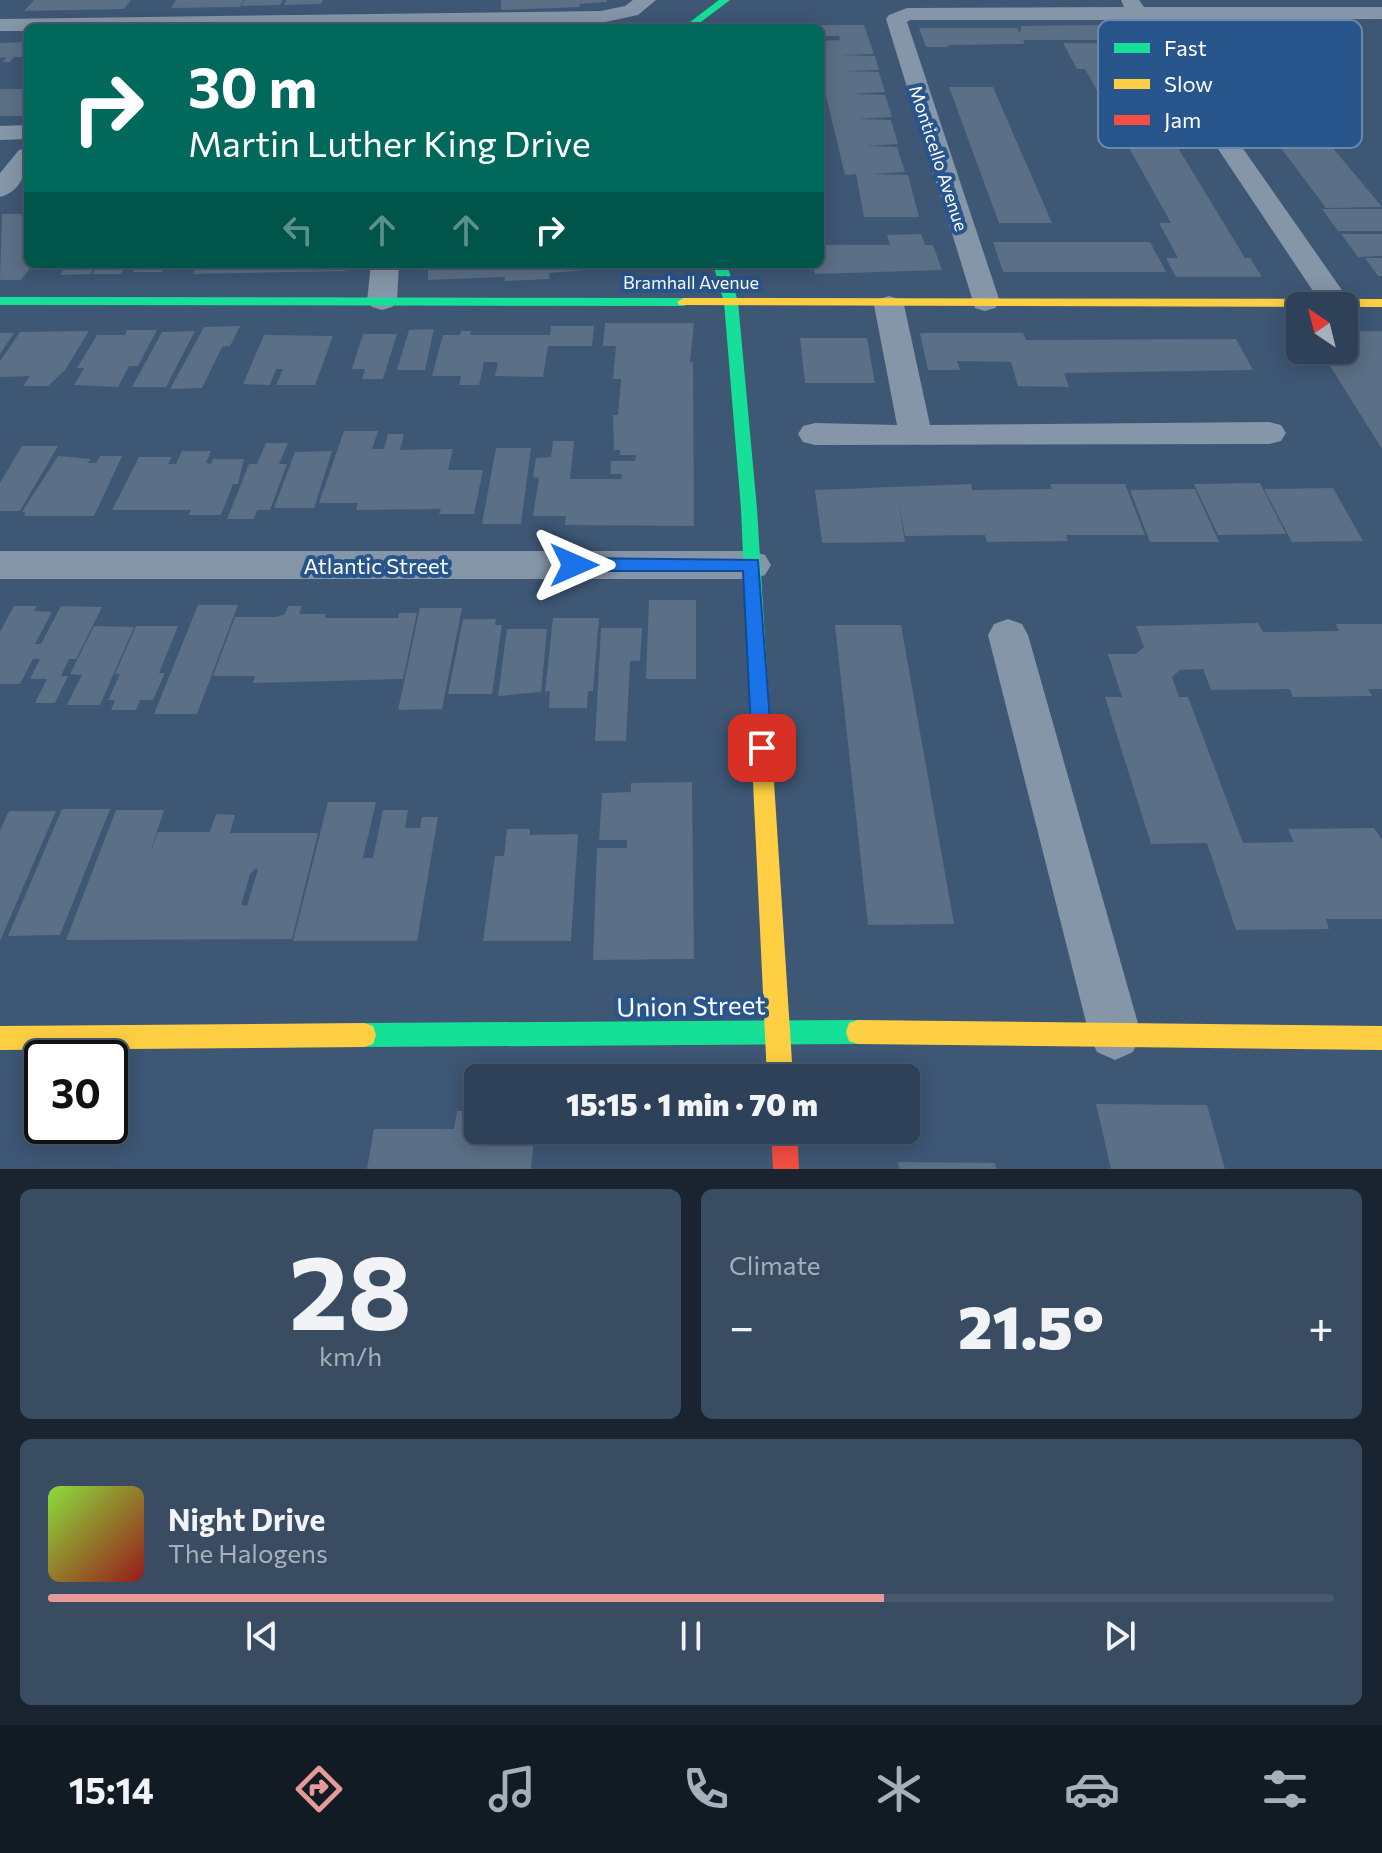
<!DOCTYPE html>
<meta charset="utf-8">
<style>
:root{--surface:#2e4158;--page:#3a4c61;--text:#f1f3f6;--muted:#a7afba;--line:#495a6e;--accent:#e69b98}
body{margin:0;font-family:Commissioner,sans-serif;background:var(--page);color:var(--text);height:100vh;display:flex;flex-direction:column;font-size:30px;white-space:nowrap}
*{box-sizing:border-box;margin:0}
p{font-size:26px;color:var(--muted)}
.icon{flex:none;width:44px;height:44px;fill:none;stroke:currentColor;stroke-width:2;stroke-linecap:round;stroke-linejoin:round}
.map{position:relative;height:1169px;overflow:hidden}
.sheet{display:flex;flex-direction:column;gap:20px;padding:20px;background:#192430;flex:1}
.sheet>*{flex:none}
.hud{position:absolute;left:24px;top:24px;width:800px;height:244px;border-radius:12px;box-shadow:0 4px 20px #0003,0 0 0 2px var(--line);background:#00695c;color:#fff;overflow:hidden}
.needle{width:52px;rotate:325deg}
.tools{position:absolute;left:1286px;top:292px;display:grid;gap:16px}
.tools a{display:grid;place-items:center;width:72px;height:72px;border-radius:12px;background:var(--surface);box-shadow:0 4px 20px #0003,0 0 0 2px var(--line);font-size:40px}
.speed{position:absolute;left:24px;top:1040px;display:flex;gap:16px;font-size:40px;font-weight:700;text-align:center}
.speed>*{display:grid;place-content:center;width:104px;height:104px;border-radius:50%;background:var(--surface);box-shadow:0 4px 20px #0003,0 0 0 2px var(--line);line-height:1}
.speed .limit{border:4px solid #111;border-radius:12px;background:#fff;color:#111}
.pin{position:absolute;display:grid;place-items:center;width:68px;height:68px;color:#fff;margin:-34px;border-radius:16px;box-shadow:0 4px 12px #0006}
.me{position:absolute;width:88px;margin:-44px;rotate:90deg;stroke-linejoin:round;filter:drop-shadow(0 0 6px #0008)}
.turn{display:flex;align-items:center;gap:28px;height:168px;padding:0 32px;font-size:36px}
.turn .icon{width:104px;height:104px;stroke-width:2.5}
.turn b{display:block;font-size:56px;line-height:68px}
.lanes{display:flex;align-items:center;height:76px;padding:0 32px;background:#0003;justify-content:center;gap:40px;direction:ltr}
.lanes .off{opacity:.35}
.big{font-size:60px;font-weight:800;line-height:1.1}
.sheet .card{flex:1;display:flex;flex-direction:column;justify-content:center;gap:12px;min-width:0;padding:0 28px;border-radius:12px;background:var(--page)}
.sheet .dial{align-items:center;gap:0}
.dial b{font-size:104px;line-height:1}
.song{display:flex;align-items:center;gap:24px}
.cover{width:96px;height:96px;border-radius:12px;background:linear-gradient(135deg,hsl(90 70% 55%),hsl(0 70% 35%))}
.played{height:8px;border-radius:4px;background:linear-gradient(90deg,var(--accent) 65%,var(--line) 65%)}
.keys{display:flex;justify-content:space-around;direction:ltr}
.heat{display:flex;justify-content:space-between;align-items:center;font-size:44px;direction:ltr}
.sheet .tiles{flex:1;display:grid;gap:20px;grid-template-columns:1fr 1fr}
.card:last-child{grid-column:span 2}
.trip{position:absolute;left:464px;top:1064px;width:456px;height:80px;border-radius:12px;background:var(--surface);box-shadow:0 4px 20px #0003,0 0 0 2px var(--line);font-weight:800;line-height:80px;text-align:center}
.menu{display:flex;height:128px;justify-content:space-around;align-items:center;background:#121a23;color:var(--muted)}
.menu .icon{width:56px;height:56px}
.menu .selected{color:var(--accent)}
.menu b{font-size:36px;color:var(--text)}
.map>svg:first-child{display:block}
</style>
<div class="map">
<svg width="1382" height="1169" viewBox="0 0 1382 1169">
<rect width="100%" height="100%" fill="#3e5775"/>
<path fill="#5b6f86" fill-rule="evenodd" d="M34 0H131L124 9 24 11Z
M176 0H244L240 7 171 8Z
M245 0H283L280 5 241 6Z
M286 0H323L321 4 284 5Z
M501 0H607V2L579 4 580 7 501 10Z
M820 25H864L874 54 841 55 875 56 879 70 844 71 879 72 885 92 853 94 885 95 892 117 859 119 891 120 898 144 867 146 897 147 905 172 872 174 908 175 919 217H864L856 174 845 175 820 71V41L840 40 839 36H820Z
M1099 25 1108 40H1023L1025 44 948 45 949 47H926L919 28H1017L1019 32 1021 31V26Z
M28 42V57H14L10 62H2L7 57 0 58V43Z
M1063 43H1113L1121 61 1126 69H1130L1245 258H1250L1262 277H1176L1166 258H1178L1159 223H1171L1085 69H1077Z
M1234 85H1290L1340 147H1332L1382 207 1326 208Z
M949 87H993L1052 223H999Z
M0 89H28V112L24 116H0Z
M1322 209H1382V231H1338Z
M2 214H28V264H33L21 280H0Z
M921 234 925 245H933L942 270 815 274 813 264H820V245H890L887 235Z
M1341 234H1382V256L1358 257Z
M993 242H1150L1166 272H1003Z
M1365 258H1382V276H1378Z
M67 264H96L90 274 60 275Z
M99 264H127L121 274H92Z
M137 264H166L162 272H133Z
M198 264H347L345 271 193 274Z
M428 264H633V266L549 273 550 279 505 281V277L428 280Z
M605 323H694L690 362H693L694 526 565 525 566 516H533L539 478 533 477 536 458 551 457 553 441H574L570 479H621L622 474H610L611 461H635L636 455H620V450H614L613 415H618L621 379H613L616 346H603Z
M240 326 230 346 222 347 202 388 170 389 204 327Z
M551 326H594L592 346H548L543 377 495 376 498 362H484L479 385H459L461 376H432L443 335H460L461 331H471L470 335H550Z
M434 329 425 370H397L409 330Z
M127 330H157L138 366H129L118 387 74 385 84 368H77L97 335H125Z
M89 331 65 370 48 386H23L30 376 0 377V361L20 332Z
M195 331 166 387H132L162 332Z
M1344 331H1382V449L1320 350H1344Z
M0 333H14L0 354Z
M920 333H1023L1026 340 1236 339 1253 370 1064 373 1069 387 1018 386 1011 362 957 361 960 370H928Z
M363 334H397L383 379H362L365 369H352Z
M264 335 333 336 315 385H276L283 369H276L270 385 243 384Z
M800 338H867L875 383H805Z
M344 431H378L372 449H384L388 434H404L400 450 453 449 448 470H483L474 514H439L441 509 356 510 358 503H319Z
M266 443H288L279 464H287L270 510H257L254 519H227L249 464H257Z
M22 446H58L20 511H0V483Z
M496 448H531L521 524H482Z
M182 451H211L206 463 211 464 213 459H244L238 484H233L221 515H189L191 510H112L139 457H172L168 464H176Z
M332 451 314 508H274L295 452Z
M58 456 91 459 88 463H96L100 456H122L94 516H24L26 513 22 512Z
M1260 483 1286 534 1218 535 1194 484Z
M971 484 972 490 1052 489 1050 484H1125L1145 535H1066L1068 541 987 542 985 535 905 536 898 499 905 542 822 543 815 490Z
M1333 488 1363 541 1292 542 1264 489Z
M1195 489 1219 542H1150L1130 490Z
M649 600H696V679H646Z
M198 605H238L197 714H154Z
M14 606H37L34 611 52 612 35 644H41L61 606 102 607 76 659H69L61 676H68L55 703H35L47 679H30L40 659H33L20 684H0V632Z
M288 606H302L299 614H326L325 618H398L399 613H417L403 679 253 683 255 676H213L235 617H276L285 614Z
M420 608H462L442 709 398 710Z
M553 618H599L593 691H588L587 708H549L550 691 545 692Z
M463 619H496L495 625H502L492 694H448Z
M1258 623 1263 632 1339 631 1336 624H1382V689H1368L1372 696 1293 697 1290 689 1211 690 1203 669 1180 670 1172 677 1179 697H1188L1243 843 1294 842 1288 829 1374 828 1382 840V919H1326L1329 929 1236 930 1207 843 1151 844 1105 697H1122L1108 654H1136L1144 647 1136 626Z
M835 625H901L954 924 868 925Z
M94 626 134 627 100 705H67L82 675 70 674Z
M136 626H178L159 673H165L153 700H140L136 710H111L115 700H108L120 674H115Z
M601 628H642L640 661H630L626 741H595Z
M507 629H547L541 692 498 696Z
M692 782 694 959 593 960 597 848H627V840H599L602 793 631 792V783Z
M328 802H376L363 858H373L383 810H408L405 828H420L422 817H438L417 941H293Z
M62 809H110L60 935 8 936Z
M116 810H164L150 853 158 832H210L216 814 235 815 230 833H318L292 939 66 940ZM255 869H258L247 906 241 905 250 874Z
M9 811H56L0 941V830Z
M507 829H530V835L578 834 571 941H483L495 856H504Z
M1096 1104 1207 1105 1225 1169H1111Z
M457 1111H478V1130H535L531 1169H367L374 1129H454Z
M898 1162 995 1163 996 1169H899Z"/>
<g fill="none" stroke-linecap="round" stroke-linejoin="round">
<path fill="#8596a8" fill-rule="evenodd" d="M633 0H656L638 15 601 23 28 28V31H0V19L601 11 625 6Z
M1121 0H1139L1144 7H1382V19L1153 20 1351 303 1346 309 1344 306H1323L1132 20H910L907 22 1000 302 995 308 985 311 975 308 886 19 889 15 907 8 1124 7Z
M28 125V139L0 140V126Z
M28 148C28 168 23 191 0 197V173L19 150Z
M371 264H399L397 301 392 307 382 310 372 307 367 301Z
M889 296 899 299 904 305 930 425 1269 422 1281 425 1286 433 1281 441 1269 444 815 445 803 442 798 434 803 426 815 423 897 425 874 305 879 299Z
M0 551H752L765 555 771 565 765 575 752 579H0Z
M1008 619 1022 624 1028 635 1141 1034 1133 1052 1115 1060 1097 1052 1089 1034 988 635 994 624Z"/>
<path fill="#16e098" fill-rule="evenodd" d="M719 0H730L693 28H682Z
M713 264H727L738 302 757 509 770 719 767 725 760 727 753 725 750 719 741 509 724 302Z
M0 297 684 298 691 302 684 306 0 305Z
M858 1020 867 1023 870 1032 867 1041 858 1044 364 1047 355 1044 352 1035 355 1026 364 1023Z"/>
<path fill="#ffcf43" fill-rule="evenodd" d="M684 298 1382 299V307L679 305 677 302Z
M760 711 767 713 770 719 793 1078H767L750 719 753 713Z
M858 1020 1382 1026V1050L858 1044 849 1041 846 1032 849 1023Z
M364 1023 373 1026 376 1035 373 1044 364 1047 0 1050V1026Z"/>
<path fill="#f24e42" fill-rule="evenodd" d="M771 1130H797L799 1169H773Z"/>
</g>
<path fill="#1a73e8" stroke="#114b97" stroke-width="2" d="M574 558 758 560 772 748 769 755 762 757 755 755 752 748 743 571H574L565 565Z"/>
<g text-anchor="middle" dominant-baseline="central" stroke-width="8" stroke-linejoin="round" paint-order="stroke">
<g font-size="18" fill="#fff" stroke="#28558b">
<text transform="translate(939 158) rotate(72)">Monticello Avenue</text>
<text x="691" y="282">Bramhall Avenue</text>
</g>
<g font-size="22" fill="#fff" stroke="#28558b">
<text x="376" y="565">Atlantic Street</text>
</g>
<g font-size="26" fill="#fff" stroke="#28558b">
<text transform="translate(691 1005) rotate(-1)">Union Street</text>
</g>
</g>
<rect x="1098" y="20" width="264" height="128" rx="12" fill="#28558b" stroke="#6888ae" stroke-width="2"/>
<rect x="1114" y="43" width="36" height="10" fill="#16e098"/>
<rect x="1114" y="79" width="36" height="10" fill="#ffcf43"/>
<rect x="1114" y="115" width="36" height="10" fill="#f24e42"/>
<g font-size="22" fill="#fff">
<text x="1164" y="56">Fast</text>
<text x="1164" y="92">Slow</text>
<text x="1164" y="128">Jam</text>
</g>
</svg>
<div class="tools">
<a><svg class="needle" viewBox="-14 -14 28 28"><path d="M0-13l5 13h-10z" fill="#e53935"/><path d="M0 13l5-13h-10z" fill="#a7afba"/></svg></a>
</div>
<div class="speed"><div class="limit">30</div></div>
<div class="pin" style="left:762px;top:748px;background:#d93025"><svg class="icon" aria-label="arrive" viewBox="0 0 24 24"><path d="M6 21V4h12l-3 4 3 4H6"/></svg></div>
<svg class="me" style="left:574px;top:565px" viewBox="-20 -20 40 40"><path d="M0-17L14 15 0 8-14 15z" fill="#1a73e8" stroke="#fff" stroke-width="4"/></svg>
<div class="trip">15:15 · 1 min · 70 m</div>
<div class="hud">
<div class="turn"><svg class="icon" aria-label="right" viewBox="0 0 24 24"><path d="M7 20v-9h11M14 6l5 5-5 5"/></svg><div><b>30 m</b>Martin Luther King Drive</div></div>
<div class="lanes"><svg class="icon off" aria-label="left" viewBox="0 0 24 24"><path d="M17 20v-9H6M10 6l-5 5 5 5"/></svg><svg class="icon off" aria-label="ahead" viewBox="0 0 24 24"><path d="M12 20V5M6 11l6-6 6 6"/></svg><svg class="icon off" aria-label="ahead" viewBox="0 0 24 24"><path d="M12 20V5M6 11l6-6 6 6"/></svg><svg class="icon" aria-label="right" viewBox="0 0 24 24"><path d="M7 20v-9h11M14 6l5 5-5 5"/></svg></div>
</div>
</div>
<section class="sheet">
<div class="tiles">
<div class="card dial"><b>28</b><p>km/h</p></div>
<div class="card"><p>Climate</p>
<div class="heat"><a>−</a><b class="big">21.5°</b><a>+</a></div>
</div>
<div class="card">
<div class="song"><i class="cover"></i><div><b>Night Drive</b><p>The Halogens</p></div></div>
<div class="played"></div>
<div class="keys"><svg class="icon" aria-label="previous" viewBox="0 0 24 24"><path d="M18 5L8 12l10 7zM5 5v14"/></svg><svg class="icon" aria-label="pause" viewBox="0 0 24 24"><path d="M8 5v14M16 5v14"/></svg><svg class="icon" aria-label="next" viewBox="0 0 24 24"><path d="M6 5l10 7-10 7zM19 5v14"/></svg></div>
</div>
</div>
</section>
<nav class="menu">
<b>15:14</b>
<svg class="icon selected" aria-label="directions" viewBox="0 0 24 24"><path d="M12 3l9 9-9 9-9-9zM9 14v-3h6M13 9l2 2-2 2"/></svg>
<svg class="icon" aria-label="music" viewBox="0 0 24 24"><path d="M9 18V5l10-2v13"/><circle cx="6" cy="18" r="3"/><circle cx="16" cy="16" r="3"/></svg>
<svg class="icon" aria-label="phone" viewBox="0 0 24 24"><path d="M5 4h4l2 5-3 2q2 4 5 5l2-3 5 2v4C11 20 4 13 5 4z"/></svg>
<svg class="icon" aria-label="climate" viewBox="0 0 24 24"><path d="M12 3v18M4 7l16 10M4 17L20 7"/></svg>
<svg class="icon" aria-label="car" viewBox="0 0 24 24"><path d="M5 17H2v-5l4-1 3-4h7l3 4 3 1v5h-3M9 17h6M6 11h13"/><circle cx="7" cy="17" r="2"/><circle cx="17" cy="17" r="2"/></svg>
<svg class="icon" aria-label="filters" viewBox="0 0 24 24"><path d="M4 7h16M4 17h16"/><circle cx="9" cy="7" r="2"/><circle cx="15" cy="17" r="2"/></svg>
</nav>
